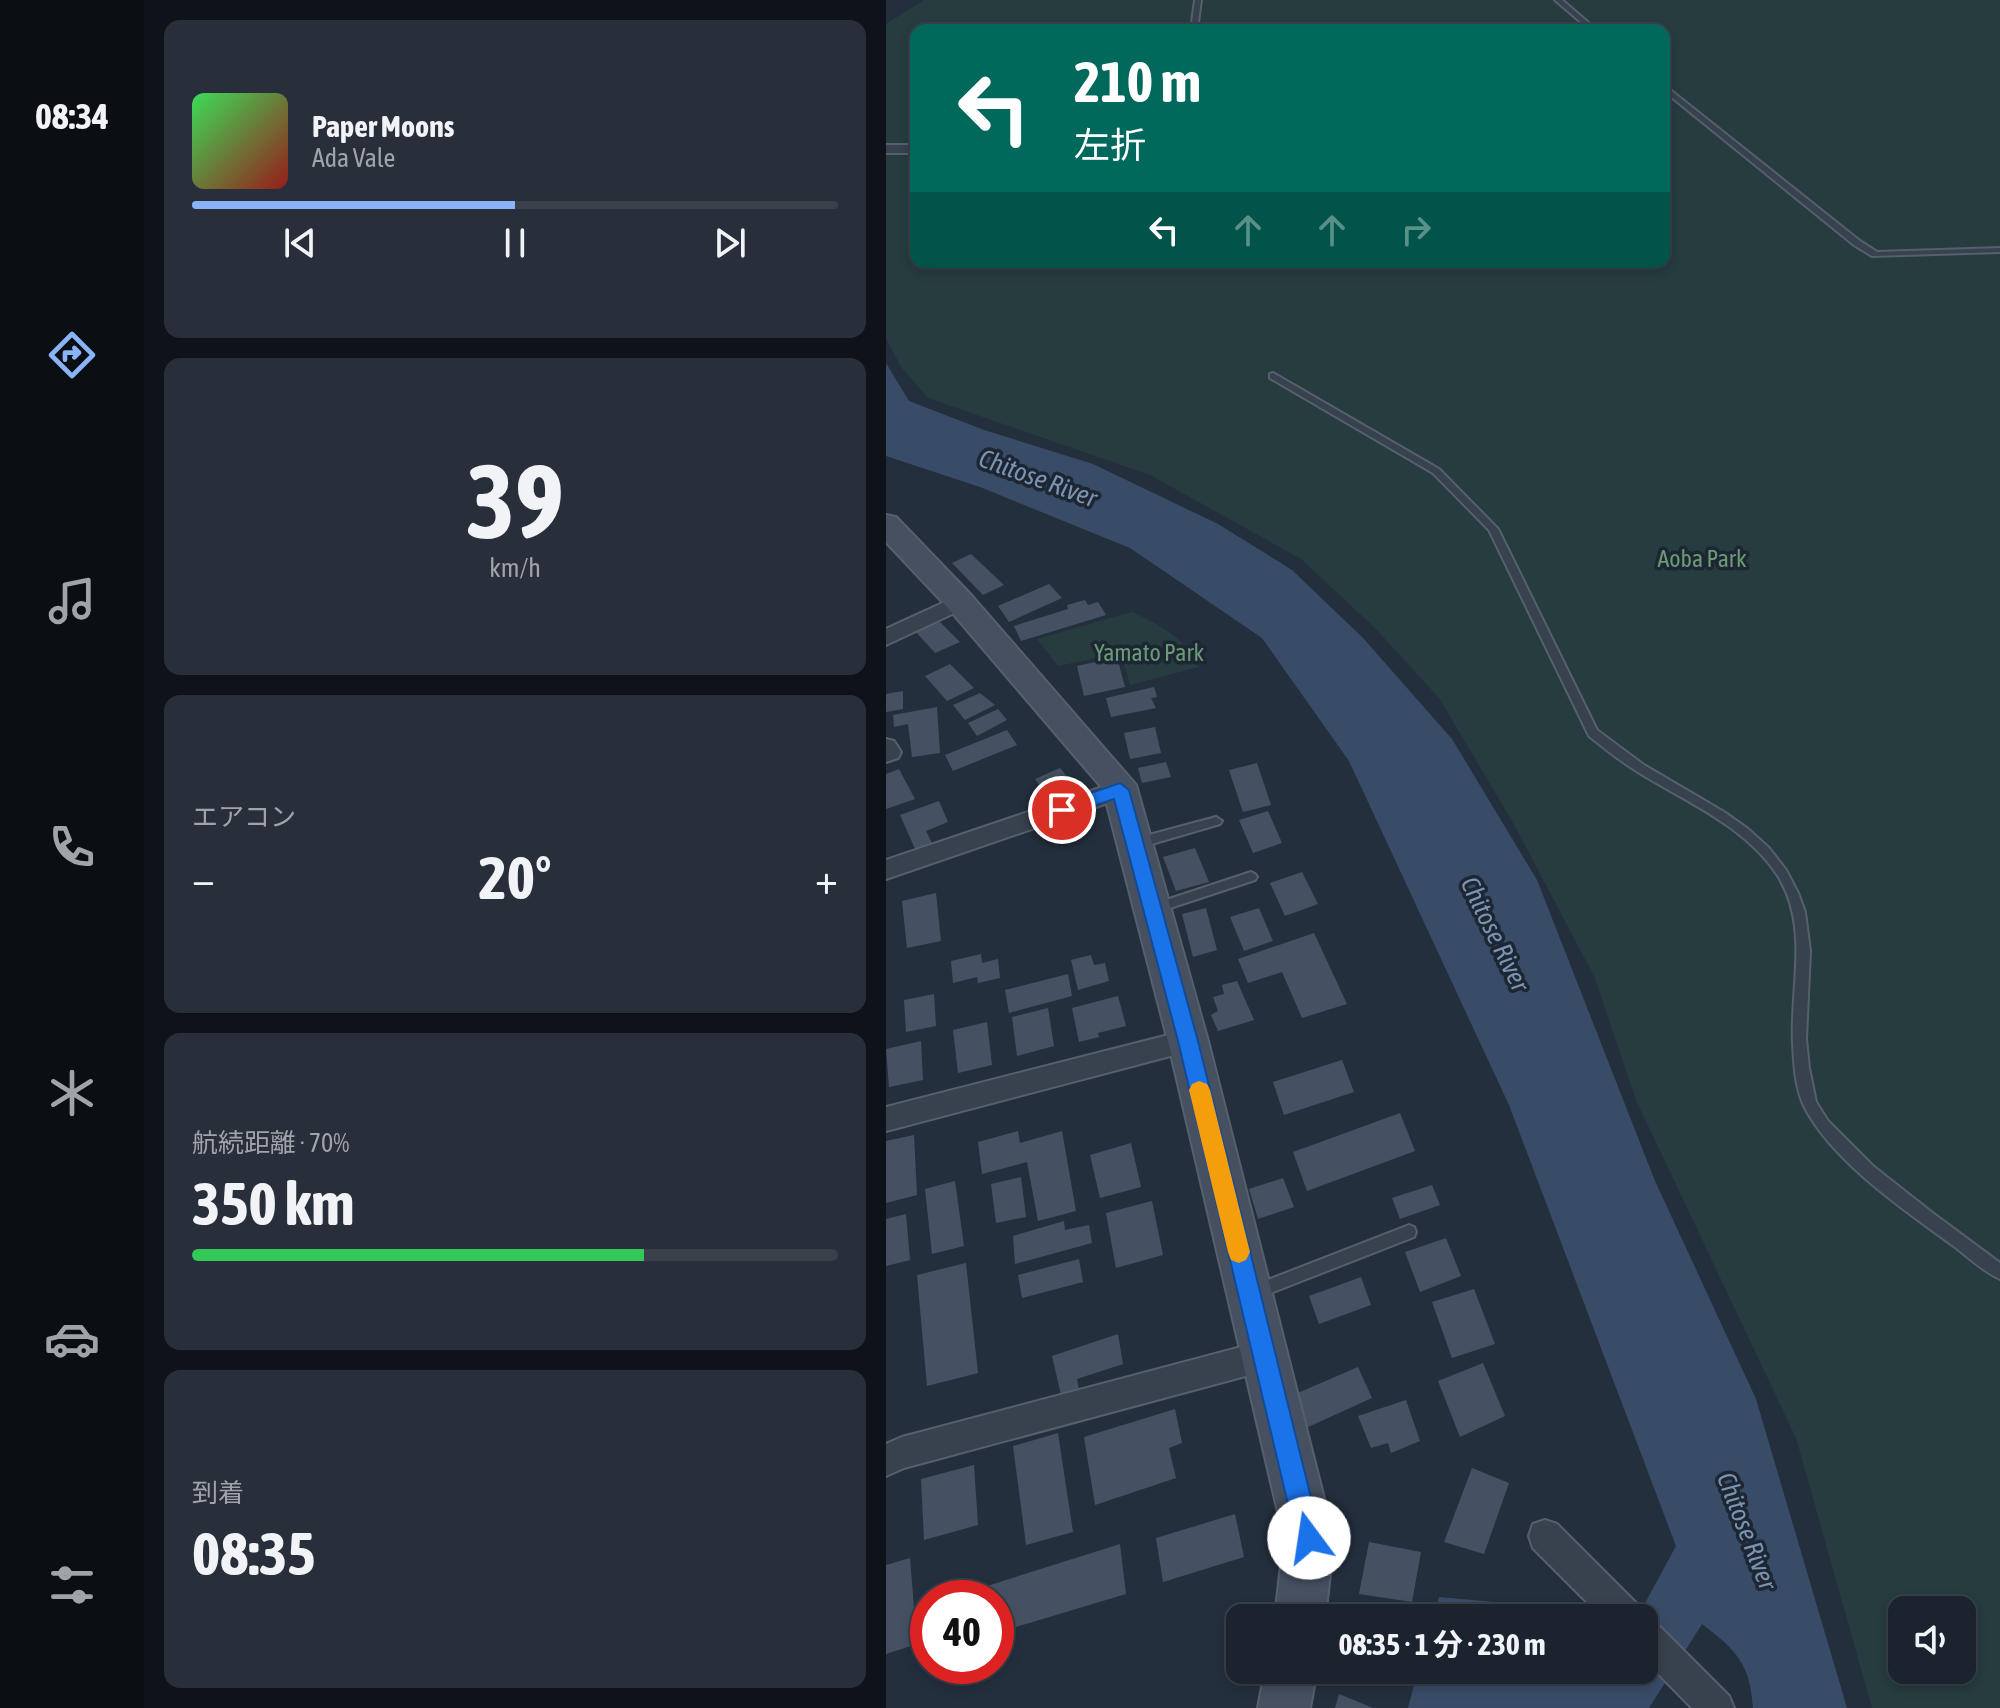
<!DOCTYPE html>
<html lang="ja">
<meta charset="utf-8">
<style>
:root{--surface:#1b232e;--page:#282f3a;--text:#f1f3f6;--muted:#a0a4aa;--line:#39404a;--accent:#8ab4f8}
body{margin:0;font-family:"Asap Condensed","Noto Sans JP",sans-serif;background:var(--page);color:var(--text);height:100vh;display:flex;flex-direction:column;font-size:30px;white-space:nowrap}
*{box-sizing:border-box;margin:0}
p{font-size:26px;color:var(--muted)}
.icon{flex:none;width:44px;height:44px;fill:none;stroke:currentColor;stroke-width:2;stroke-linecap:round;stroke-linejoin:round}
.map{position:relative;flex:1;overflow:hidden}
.sheet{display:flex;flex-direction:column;gap:20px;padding:20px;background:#0f1319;width:742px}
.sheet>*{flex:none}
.guide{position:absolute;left:24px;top:24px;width:760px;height:244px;border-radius:16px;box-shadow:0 4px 12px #0003,0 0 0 2px var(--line);background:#00695c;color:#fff;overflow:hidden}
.controls{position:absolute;left:1002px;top:1596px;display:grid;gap:16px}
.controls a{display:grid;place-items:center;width:88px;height:88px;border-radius:16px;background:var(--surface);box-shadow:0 4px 12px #0003,0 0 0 2px var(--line);font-size:40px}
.speed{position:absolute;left:24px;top:1580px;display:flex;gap:16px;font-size:40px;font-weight:700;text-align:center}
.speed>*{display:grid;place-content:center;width:104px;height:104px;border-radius:50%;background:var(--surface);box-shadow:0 4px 12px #0003,0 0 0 2px var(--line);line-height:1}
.speed .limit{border:12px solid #d22;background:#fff;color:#111}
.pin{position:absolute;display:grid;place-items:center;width:68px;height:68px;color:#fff;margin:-34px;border:4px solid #fff;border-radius:50%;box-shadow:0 2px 8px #0007}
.me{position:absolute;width:88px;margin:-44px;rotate:346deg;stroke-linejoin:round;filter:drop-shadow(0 0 6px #0008)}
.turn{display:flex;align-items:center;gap:28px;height:168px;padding:0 32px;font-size:36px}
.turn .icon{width:104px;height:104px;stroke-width:2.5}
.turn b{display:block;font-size:56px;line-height:68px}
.lanes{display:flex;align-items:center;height:76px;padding:0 32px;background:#0003;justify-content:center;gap:40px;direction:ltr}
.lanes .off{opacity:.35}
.big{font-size:60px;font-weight:700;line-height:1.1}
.sheet .card{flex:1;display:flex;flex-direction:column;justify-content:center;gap:12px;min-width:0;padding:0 28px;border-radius:16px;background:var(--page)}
.sheet .dial{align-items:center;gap:0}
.dial b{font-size:104px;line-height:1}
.song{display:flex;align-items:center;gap:24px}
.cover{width:96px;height:96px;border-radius:12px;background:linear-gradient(135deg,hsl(130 70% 55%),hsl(0 70% 35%))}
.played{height:8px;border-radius:4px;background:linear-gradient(90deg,var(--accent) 50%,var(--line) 50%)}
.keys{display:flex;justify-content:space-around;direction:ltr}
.heat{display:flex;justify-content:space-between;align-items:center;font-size:44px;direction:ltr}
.charge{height:12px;border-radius:6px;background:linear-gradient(90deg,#34c759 70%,var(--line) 0)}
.trip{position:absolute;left:340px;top:1604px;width:432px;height:80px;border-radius:16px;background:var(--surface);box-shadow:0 4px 12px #0003,0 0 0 2px var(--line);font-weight:700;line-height:80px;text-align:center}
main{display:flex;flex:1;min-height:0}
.tab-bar{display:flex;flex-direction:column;width:144px;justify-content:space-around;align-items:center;background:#0b0e12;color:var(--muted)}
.tab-bar .icon{width:56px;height:56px}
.tab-bar .current{color:var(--accent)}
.tab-bar b{font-size:36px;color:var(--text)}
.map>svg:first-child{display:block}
</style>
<main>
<nav class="tab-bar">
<b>08:34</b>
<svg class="icon current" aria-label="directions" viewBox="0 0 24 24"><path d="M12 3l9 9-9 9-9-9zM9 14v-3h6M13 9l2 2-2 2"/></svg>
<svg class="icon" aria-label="music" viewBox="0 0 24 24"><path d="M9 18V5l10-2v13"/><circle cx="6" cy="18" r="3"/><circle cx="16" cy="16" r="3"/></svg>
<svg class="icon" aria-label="phone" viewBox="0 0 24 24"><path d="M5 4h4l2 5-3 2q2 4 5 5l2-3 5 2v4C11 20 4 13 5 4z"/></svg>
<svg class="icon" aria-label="climate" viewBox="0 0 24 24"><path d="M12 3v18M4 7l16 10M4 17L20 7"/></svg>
<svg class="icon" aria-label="car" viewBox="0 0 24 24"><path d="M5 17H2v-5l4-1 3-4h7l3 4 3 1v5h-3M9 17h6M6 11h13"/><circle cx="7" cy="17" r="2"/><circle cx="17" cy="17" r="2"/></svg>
<svg class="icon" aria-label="filters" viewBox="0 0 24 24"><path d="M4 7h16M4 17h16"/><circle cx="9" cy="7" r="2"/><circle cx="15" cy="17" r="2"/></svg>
</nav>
<section class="sheet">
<div class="card">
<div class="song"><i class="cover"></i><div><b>Paper Moons</b><p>Ada Vale</p></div></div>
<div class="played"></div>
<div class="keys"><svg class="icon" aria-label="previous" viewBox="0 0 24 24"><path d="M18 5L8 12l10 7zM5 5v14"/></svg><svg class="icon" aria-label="pause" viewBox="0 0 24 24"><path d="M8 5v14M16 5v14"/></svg><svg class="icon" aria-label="next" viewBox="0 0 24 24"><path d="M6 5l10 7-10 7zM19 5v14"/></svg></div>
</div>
<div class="card dial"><b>39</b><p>km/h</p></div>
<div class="card"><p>エアコン</p>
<div class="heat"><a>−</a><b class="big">20°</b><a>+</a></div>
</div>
<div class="card"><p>航続距離 · 70%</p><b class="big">350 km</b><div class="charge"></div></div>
<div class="card"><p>到着</p><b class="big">08:35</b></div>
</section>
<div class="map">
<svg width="1114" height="1708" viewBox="0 0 1114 1708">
<rect width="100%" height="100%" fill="#242f3e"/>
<path fill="#263c3f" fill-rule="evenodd" d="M38 0H1114V1708H986L910 1438 750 1100 708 976 625 819 553 698 489 628 415 559 264 475 42 398 15 367 0 338V24ZM30 30H778V262H30ZM1016 1610H1076V1670H1016Z
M246 612C275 625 299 638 313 667L244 685 235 653 172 666 151 639Z"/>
<path fill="#394c67" d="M0 363 23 401 98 430 207 464 332 524 406 570 477 638 566 739 651 880 769 1181 870 1399 961 1708H867C864 1663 850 1650 816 1624L763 1708H522L532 1670H712L718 1676 722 1670H758V1618H751L790 1546 623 1105 463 761 376 638 244 548 94 487 0 456Z
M553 1597 641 1605 655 1618H547Z"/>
<path fill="#455162" d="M85 554 118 585 97 595 66 563Z
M163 584 176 598 123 622 112 606Z
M199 600 202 605 212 602 220 615 135 641 128 626 182 609 181 605Z
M53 621 74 642 49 653 30 632Z
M231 657 239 687 198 696 191 666Z
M64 664 88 688 61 701 39 676Z
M268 687 271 697 265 698 270 708 225 717 220 698Z
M17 691V709L0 712V694Z
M94 693 109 705 79 720 67 705Z
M51 707 54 753 26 757 22 724 8 727 7 715Z
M112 709 121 720 91 736 82 723Z
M269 727 275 753 244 759 238 733Z
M121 730 131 745 67 771 59 755Z
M280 762 285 777 256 783 252 768Z
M371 763 385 805 357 812 343 770Z
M174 768 191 788 164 800 149 779Z
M13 769 29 799 0 809V774Z
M53 801 62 822 40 831 47 845 30 851 14 815Z
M382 811 396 843 367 853 353 820Z
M309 848 323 882 290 891 277 857Z
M416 872 432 904 399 916 384 883Z
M50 893 55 941 21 948 16 901Z
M320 908 331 950 307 957 296 914Z
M373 908 387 941 358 951 344 917Z
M428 933 461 1004 416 1018 396 972 362 983 352 959Z
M95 954 96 963 112 959 114 978 92 983 91 977 67 983 65 961Z
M205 955 208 965 219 963 223 981 192 990 185 960Z
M182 974 186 996 123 1013 119 990Z
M351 981 368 1020 332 1031 325 1015 332 1011 327 997 338 994 336 985Z
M48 994 50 1026 20 1032 18 1000Z
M232 996 240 1026 212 1033 213 1037 193 1042 186 1008Z
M162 1008 168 1046 131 1056 126 1017Z
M101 1022 106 1065 72 1073 67 1030Z
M35 1041 37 1080 3 1087 0 1049Z
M456 1060 468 1092 398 1115 387 1082Z
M514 1113 529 1151 421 1191 407 1152Z
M132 1131 134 1143 176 1131 190 1211 152 1221 141 1162 96 1174 92 1142Z
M28 1135 31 1195 0 1203V1141Z
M245 1143 255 1187 214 1198 204 1155Z
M135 1177 140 1217 110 1223 105 1184Z
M397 1178 408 1207 372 1219 363 1189Z
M69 1181 78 1246 46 1254 39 1189Z
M546 1185 554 1205 514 1219 506 1198Z
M266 1201 277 1255 230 1268 220 1213Z
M20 1214 24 1260 0 1266V1219Z
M178 1221 179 1230 203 1225 206 1243 129 1264 127 1236Z
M560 1238 575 1276 534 1292 519 1252Z
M193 1259 197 1282 136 1298 132 1275Z
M80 1263 92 1373 41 1386 31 1275Z
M475 1277 485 1305 433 1324 423 1296Z
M588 1289 609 1344 566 1358 546 1302Z
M232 1334 237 1364 191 1379 193 1390 175 1395 166 1356Z
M597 1363 619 1416 574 1437 552 1381Z
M472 1367 486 1398 420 1428 407 1395Z
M520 1400 534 1441 505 1453 502 1443 485 1448 472 1416Z
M289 1409 296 1443 283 1448 290 1478 209 1505 198 1437Z
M172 1433 187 1532 140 1545 127 1446Z
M88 1465 92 1525 38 1540 35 1479Z
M586 1468 623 1483 598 1554 558 1542Z
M349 1514 358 1557 277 1582 270 1538Z
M483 1542 535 1552 526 1602 473 1594Z
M234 1544 240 1594 110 1633V1598H63Z
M24 1558 31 1644 0 1654V1565Z
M453 1694 487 1708H449Z"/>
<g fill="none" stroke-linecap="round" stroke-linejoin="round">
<defs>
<path id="lane" d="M309 0H315L311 30H305Z
M669 0H676L711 30H704Z
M778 85 974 241 991 252 1114 248V252L986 256 968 245 778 91Z
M387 373 553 469 612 529 711 730 758 765 838 812 862 829 883 848 900 870 912 893 919 912 924 951 920 1039 923 1068 930 1102 942 1121 987 1166 1044 1211 1114 1263V1279C1098 1272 1083 1258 1069 1247 1020 1211 948 1163 919 1108 909 1089 908 1063 907 1043 904 987 924 928 892 876 860 826 800 802 752 772 734 761 719 749 703 736L603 530 547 473 384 378V374Z
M330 817 336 821 334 824 252 848 246 843 252 838Z
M365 872 369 874 371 877 369 880 269 913 265 911 263 908 265 905Z
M523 1225 528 1227 530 1232 528 1237 369 1299 364 1297 362 1292 364 1287Z"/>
<path id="street" d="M0 145H30V153H0Z
M74 595 81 597 84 602 81 607 0 645V629Z
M0 739 8 741 15 752 12 758 0 762Z
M234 781 242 784 246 790 242 796 0 879V860Z
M302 1030 311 1033 315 1041 311 1049 0 1131V1107Z
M378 1341 389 1346 393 1356 389 1366 378 1371 18 1468 0 1476V1444L16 1437Z
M659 1520 671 1524 753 1606 758 1618H717L647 1548 643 1536 647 1524Z
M758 1618 770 1623 843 1696 848 1708H806L758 1659Z"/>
<path id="secondary" d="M0 515 10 517 85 595 250 785 322 1041 448 1538 439 1618H389L398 1538 282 1041 217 789 63 609 0 542Z
M379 1670H431L424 1708H372Z"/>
</defs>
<use href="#lane" stroke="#565f6c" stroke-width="4"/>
<use href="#street" stroke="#565f6c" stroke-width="4"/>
<use href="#secondary" stroke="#565f6c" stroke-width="4"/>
<use href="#lane" fill="#38414e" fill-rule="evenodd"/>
<use href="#street" fill="#38414e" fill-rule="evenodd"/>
<use href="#secondary" fill="#465061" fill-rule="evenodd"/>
</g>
<path fill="#1a73e8" stroke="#114b97" stroke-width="2" d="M234 783 243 790 312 1041 435 1538 431 1546 423 1550 414 1546 410 1538 292 1041 228 799 176 816 167 810 170 805Z"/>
<path fill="#f59e0b" d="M313 1081 321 1084 324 1090 364 1252 360 1260 353 1263 345 1260 342 1252 303 1090 306 1084Z"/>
<g text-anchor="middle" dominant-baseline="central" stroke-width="7" stroke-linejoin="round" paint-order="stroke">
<g font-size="24" fill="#6b9a76" stroke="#1d2633">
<text x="816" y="558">Aoba Park</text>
<text x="263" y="652">Yamato Park</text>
</g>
<g font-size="26" font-style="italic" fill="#7c92b1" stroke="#1d2633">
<text transform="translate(152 478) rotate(20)">Chitose River</text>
<text transform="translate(609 934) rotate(64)">Chitose River</text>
<text transform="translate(861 1531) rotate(69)">Chitose River</text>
</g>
</g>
</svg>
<div class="controls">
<a><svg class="icon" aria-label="sound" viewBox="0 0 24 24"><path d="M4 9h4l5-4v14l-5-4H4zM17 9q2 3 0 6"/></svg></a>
</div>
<div class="speed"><div class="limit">40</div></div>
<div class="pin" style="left:176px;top:810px;background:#d93025"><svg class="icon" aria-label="arrive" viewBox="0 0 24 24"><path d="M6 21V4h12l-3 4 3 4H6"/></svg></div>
<svg class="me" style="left:423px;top:1538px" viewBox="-20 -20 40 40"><circle r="19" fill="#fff"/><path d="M0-13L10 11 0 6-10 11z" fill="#1a73e8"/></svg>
<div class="trip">08:35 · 1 分 · 230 m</div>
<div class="guide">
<div class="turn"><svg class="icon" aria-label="left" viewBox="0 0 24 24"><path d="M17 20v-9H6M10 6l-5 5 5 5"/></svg><div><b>210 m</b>左折</div></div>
<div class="lanes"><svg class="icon" aria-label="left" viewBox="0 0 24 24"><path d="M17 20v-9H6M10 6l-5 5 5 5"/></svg><svg class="icon off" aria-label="ahead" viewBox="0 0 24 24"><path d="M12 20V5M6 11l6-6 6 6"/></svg><svg class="icon off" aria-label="ahead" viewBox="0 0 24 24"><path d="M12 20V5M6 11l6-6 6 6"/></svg><svg class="icon off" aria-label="right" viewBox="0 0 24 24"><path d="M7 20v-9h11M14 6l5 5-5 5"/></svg></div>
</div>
</div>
</main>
